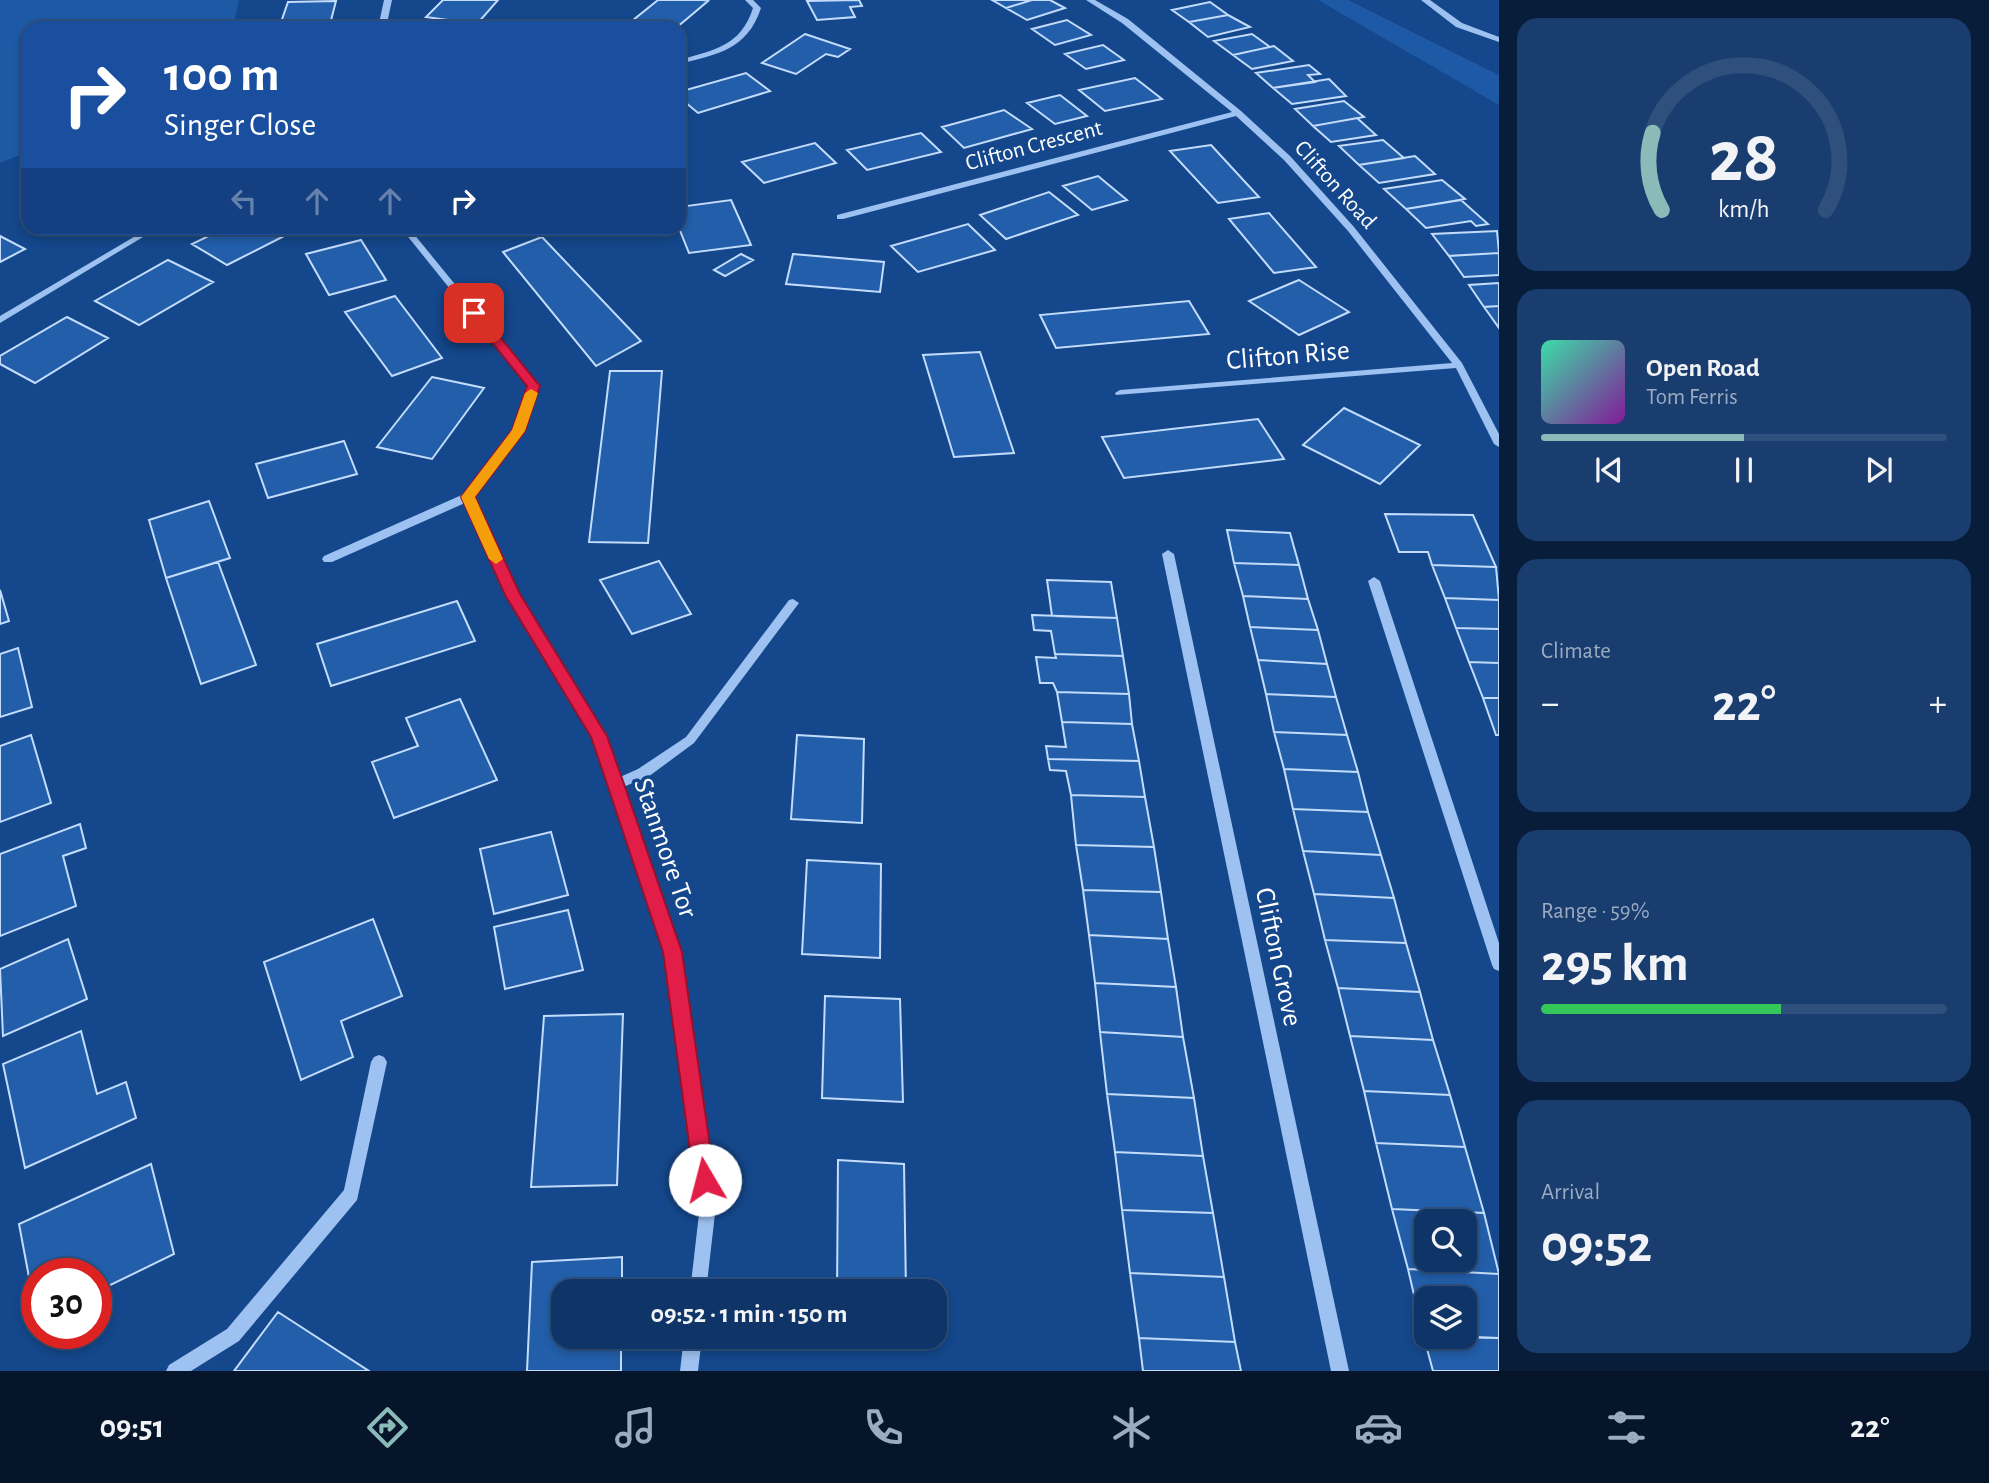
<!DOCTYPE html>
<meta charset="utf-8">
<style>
:root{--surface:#0f3568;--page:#183d6e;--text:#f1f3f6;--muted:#9babc0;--line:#2f507c;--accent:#8bbbb9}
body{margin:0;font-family:"Alegreya Sans",sans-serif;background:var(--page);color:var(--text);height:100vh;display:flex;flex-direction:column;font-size:26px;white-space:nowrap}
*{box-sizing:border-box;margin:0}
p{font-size:23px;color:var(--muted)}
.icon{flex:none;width:38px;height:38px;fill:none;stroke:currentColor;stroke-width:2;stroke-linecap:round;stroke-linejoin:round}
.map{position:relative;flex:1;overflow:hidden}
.details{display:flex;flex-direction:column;gap:18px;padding:18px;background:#081d39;width:490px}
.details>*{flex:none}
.guide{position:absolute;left:21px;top:21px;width:665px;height:214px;border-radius:21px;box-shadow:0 4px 10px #0003,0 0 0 2px var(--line);background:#1a4fa0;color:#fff;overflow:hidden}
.tools{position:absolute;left:1414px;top:1209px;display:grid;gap:14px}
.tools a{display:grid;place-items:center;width:63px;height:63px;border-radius:14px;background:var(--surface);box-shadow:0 4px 10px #0003,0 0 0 2px var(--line);font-size:35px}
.speed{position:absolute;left:21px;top:1258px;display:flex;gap:14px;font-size:35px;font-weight:700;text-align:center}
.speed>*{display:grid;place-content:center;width:91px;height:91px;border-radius:50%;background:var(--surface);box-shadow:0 4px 10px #0003,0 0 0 2px var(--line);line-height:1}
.speed .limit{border:10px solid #d22;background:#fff;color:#111}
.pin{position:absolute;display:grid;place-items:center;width:60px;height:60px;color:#fff;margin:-30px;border-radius:14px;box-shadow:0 4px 10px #0006}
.me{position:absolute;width:77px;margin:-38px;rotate:352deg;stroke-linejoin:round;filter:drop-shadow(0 0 5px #0008)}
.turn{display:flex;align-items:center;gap:24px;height:147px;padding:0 28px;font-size:32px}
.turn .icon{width:91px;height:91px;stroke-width:2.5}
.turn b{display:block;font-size:49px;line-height:60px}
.lanes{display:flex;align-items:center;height:66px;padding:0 28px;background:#0003;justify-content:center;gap:35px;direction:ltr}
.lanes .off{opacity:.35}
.big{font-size:52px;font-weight:600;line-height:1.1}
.details .card{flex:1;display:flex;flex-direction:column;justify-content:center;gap:10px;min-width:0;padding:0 24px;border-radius:21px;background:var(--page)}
.details .dial{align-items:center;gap:0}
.dial svg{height:182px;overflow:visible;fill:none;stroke:var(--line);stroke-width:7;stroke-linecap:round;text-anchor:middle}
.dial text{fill:var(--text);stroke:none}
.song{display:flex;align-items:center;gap:21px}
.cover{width:84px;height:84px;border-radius:10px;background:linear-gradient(135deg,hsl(160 70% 55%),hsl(290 70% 35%))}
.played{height:7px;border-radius:4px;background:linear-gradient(90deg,var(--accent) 50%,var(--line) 50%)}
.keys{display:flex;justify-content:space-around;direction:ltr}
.heat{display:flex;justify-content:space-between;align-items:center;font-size:38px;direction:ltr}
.charge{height:10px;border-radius:5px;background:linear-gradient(90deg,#34c759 59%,var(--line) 0)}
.trip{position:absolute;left:551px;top:1279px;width:396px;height:70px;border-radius:21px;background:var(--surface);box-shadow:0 4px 10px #0003,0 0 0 2px var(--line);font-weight:600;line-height:70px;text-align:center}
.tabs{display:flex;height:112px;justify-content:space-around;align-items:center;background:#06152a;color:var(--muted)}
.tabs .icon{width:49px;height:49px}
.tabs .selected{color:var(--accent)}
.tabs b{font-size:32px;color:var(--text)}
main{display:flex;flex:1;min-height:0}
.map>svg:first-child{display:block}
</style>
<main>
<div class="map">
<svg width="1499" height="1371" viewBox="0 0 1499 1371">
<rect width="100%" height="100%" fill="#14478b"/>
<path fill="#1d59a5" d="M0 0H239L233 28H28V152L0 163Z
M1318 0H1348L1499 75V105Z"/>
<path fill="#225eaa" stroke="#c3dcfb" stroke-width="2" fill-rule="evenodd" d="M443 0H498L477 24 426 17Z
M658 0H703L708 1 676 28 627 25Z
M859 0 862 6 850 7 855 17 817 20 807 1Z
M992 0H1032L1006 8Z
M1032 0H1050L1065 8 1027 20 1006 8Z
M336 1 329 28H279L288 2Z
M1210 2 1228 15 1189 22 1172 10Z
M1228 15 1250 27 1208 37 1189 22Z
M1067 20 1091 35 1055 45 1032 29Z
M805 34 850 49 838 57 826 54 796 74 762 63Z
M1252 34 1270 47 1233 55 1214 41Z
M1103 45 1124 60 1086 69 1065 54Z
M1274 46 1293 61 1252 69 1233 55Z
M1309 65 1320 74 1308 75 1315 82 1273 88 1256 73Z
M746 73 770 91 698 113 679 97V92Z
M1135 78 1162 99 1105 111 1079 90Z
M1329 79 1346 96 1292 104 1273 88Z
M1060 95 1087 116 1055 124 1027 103Z
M1344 101 1364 117 1313 126 1295 109Z
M1004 110 1032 129 964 148 942 127Z
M1357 118 1376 135 1331 142 1313 126Z
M921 133 941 152 867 170 847 150Z
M1383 140 1404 158 1359 165 1339 146Z
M815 143 836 163 764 183 742 162Z
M1211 145 1259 197 1218 203 1170 151Z
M1415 156 1435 174 1379 183 1359 165Z
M1098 176 1127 200 1092 210 1063 186Z
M1442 180 1465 199 1406 209 1384 189Z
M1049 192 1078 215 1006 239 980 215Z
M731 200 751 245 689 253 679 228V207Z
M1461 200 1488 224 1476 226 1471 221 1426 228 1406 209Z
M1269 213 1316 267 1274 273 1229 219Z
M968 224 995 250 918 272 891 246Z
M225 228H287L294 231 227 265 192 244Z
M476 228H521L517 236 474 233Z
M1497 231 1499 253 1449 256 1432 234Z
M0 236 25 249 0 262Z
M542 237 641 341 596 366 503 252Z
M361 240 386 280 329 295 306 254Z
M1499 253V275L1464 277 1449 256Z
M741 254 753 260 725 276 714 270Z
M793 254 884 262 880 292 786 284Z
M168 260 213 282 139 325 95 301Z
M1299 280 1349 312 1299 335 1249 301Z
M1499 283V306L1484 307 1469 285Z
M395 296 442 358 392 376 345 312Z
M1189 301 1209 334 1056 348 1040 315Z
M1499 306V328L1484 307Z
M67 317 108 338 35 383 0 364V356Z
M980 352 1014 453 954 457 923 355Z
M610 371H662L648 543 589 542Z
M432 377 484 388 432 459 377 447Z
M1344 408 1420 445 1380 484 1303 445Z
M1258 419 1284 459 1124 478 1102 437Z
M344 441 357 474 268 498 256 464Z
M209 501 230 558 166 578 149 520Z
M1385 514 1473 515 1496 567 1432 565 1428 552H1399Z
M1227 530 1290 533 1299 565 1234 563Z
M659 561 691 614 632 634 600 580Z
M218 562 256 665 201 684 166 578Z
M1234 563 1299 565 1308 599 1243 596Z
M1432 565 1496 567 1499 600 1445 598Z
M1047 580 1111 582 1117 618 1052 616Z
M0 590 9 621 0 624Z
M1243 596 1308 599 1318 630 1250 627Z
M1445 598 1499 600V629L1456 628Z
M457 601 475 641 331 686 317 644Z
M1032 615 1117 618 1123 656 1055 654 1051 631 1034 630Z
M1250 627 1318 630 1327 664 1258 660Z
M1456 628 1499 629V663L1469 662Z
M18 648 32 707 0 717V654Z
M1055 654 1123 656 1129 694 1057 692 1053 683H1040L1036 657 1056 658Z
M1258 660 1327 664 1336 697 1266 694Z
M1469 662 1499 663V698H1483Z
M1057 692 1129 694 1132 724 1062 722Z
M1266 694 1336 697 1347 735 1274 732Z
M1483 698H1499V735H1496Z
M460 699 497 780 394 818 372 762 418 746 406 718Z
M1062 722 1132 724 1139 761 1048 759 1046 746 1066 747Z
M1274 732 1347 735 1358 772 1284 769Z
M31 735 51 803 0 822V746Z
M797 735 864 739 862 823 791 819Z
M1048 759 1139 761 1145 797 1071 795 1066 771 1050 770Z
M1284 769 1358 772 1368 812 1293 809Z
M1071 795 1145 797 1154 847 1076 845Z
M1293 809 1368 812 1381 855 1303 851Z
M80 824 86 848 63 856 76 906 0 936V854Z
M551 832 568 895 494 914 480 849Z
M1076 845 1154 847 1161 892 1083 890Z
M1303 851 1381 855 1394 898 1314 894Z
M807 860 881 864 880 958 802 954Z
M1083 890 1161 892 1168 939 1089 935Z
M1314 894 1394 898 1406 943 1325 940Z
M568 910 583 970 505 989 494 927Z
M373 919 402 996 341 1021 353 1057 301 1080 264 962Z
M1089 935 1168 939 1176 987 1095 983Z
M68 939 87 999 3 1036 0 969Z
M1325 940 1406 943 1420 992 1338 988Z
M1095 983 1176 987 1183 1037 1100 1032Z
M1338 988 1420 992 1433 1040 1350 1036Z
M825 996 900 999 903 1102 822 1098Z
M623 1014 617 1185 531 1187 544 1016Z
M81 1031 97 1094 126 1082 136 1118 25 1168 3 1064Z
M1100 1032 1183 1037 1194 1098 1107 1094Z
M1350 1036 1433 1040 1450 1095 1364 1091Z
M1364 1091 1450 1095 1465 1147 1376 1143Z
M1107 1094 1194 1098 1203 1156 1115 1152Z
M1376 1143 1465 1147 1484 1213 1392 1209Z
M1115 1152 1203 1156 1213 1213 1122 1210Z
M838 1160 904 1164 906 1292H837Z
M151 1164 174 1254 96 1292V1274H37V1320L19 1224Z
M1392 1209 1484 1213 1499 1274 1408 1269ZM1426 1222H1465V1260H1426Z
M1122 1210 1213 1213 1224 1277 1130 1273Z
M622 1257V1292H564V1337H621V1371H527L532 1262Z
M1408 1269 1499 1274V1338L1465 1337V1298H1426V1334H1423Z
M1130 1273 1224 1277 1235 1342 1139 1338Z
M278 1312 369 1371H234Z
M1423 1334 1426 1337 1499 1338V1371H1433Z
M1139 1338 1235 1342 1241 1371H1143Z"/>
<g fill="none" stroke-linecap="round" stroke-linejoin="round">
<path fill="#9dc1f0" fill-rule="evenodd" d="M384 0H392L386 28H378Z
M745 0H753L761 8C747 50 718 54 679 64V60C714 50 741 46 753 8Z
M1086 0H1095L1128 19 1241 111 1290 156 1354 227 1462 363 1499 434V447L1494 444 1456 368 1116 395 1115 393 1120 390 1452 363 1348 231 1284 160 1236 116 843 219H837V215L1232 112 1122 23Z
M1421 0H1430L1462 23 1499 37V42L1456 27Z
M149 228H158L0 323V316Z
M401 228H409L538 386 524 431 474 497 517 594 605 736 620 777 638 769 686 737 789 600 793 599 799 603 694 743 648 777 623 787 680 952 716 1205 706 1292H690L700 1205 666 952 593 737 506 595 465 503 332 562H324L322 559 324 556 464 494 514 430 528 386Z
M1168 550 1174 554 1349 1371H1331L1162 554Z
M1374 577 1380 581 1499 943V971L1494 969 1492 965 1368 581Z
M379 1055 384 1057 387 1062 357 1200 239 1341 191 1371H166L169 1365 227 1329 344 1190 371 1062 374 1057Z
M684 1337H702L698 1371H680Z"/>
</g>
<path fill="#e11d48" stroke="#92132f" stroke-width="2" d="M470 310H478L540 386 525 431 475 497 520 594 607 736 624 784 682 952 715 1180 712 1187 705 1190 697 1187 694 1180 663 952 607 784 591 737 505 595 461 497 512 430 527 386 470 315Z"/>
<path fill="#f59e0b" d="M531 389 538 393 525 431 475 497 503 559 496 564 489 559 461 497 512 430 525 393Z"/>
<g text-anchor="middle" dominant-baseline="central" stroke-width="7" stroke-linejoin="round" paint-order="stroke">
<g font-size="23" fill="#fff" stroke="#14478b">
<text transform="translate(1034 146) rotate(-15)">Clifton Crescent</text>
<text transform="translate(1335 185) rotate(48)">Clifton Road</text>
</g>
<g font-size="28" fill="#fff" stroke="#14478b">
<text transform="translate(1288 356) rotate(-5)">Clifton Rise</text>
<text transform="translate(665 848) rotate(71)">Stanmore Tor</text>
<text transform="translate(1278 957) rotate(78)">Clifton Grove</text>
</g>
</g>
</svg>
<div class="tools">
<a><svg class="icon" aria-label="search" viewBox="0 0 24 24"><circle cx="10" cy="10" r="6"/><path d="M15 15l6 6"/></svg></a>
<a><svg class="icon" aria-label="layers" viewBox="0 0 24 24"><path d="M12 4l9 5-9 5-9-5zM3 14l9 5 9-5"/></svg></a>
</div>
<div class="speed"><div class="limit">30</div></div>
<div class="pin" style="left:474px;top:313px;background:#d93025"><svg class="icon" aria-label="arrive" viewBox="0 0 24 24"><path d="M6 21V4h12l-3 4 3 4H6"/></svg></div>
<svg class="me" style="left:705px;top:1180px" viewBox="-20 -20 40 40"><circle r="19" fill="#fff"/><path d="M0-13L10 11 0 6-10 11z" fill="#e11d48"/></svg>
<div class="trip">09:52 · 1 min · 150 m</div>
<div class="guide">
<div class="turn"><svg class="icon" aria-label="right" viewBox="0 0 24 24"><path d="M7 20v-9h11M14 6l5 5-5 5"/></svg><div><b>100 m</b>Singer Close</div></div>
<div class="lanes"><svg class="icon off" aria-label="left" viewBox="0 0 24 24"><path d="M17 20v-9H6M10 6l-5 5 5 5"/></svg><svg class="icon off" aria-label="ahead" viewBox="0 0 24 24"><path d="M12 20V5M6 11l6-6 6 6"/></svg><svg class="icon off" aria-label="ahead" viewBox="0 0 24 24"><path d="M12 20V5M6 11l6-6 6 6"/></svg><svg class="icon" aria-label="right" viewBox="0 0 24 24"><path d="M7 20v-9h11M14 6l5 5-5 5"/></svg></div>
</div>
</div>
<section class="details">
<div class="card dial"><svg viewBox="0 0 100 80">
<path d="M14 69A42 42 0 1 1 86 69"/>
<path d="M14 69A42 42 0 0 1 10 35" stroke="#8bbbb9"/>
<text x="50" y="56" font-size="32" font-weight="700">28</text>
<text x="50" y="72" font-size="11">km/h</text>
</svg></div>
<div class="card">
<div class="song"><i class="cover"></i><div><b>Open Road</b><p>Tom Ferris</p></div></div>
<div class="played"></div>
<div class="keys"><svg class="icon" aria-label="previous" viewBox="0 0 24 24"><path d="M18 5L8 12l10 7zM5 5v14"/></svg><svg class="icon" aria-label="pause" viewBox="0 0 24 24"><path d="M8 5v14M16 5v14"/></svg><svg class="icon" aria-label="next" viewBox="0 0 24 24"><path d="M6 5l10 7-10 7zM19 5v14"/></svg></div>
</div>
<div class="card"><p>Climate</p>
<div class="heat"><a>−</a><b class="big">22°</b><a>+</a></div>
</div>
<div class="card"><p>Range · 59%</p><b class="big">295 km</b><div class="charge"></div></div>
<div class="card"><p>Arrival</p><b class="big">09:52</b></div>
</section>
</main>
<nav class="tabs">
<b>09:51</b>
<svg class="icon selected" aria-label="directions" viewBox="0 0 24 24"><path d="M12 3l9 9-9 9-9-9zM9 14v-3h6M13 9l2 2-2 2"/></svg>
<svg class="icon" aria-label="music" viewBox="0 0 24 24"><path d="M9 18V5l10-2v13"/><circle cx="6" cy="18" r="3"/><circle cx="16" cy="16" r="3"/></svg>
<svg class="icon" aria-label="phone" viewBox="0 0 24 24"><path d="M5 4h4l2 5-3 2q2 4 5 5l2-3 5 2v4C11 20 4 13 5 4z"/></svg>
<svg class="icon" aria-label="climate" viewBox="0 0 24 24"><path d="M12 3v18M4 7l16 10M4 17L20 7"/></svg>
<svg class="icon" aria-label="car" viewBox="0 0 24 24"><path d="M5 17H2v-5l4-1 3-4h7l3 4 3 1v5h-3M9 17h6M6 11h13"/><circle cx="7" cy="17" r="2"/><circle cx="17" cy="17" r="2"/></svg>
<svg class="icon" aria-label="filters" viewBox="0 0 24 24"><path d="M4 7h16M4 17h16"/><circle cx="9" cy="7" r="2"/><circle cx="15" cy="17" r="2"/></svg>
<b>22°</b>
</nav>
